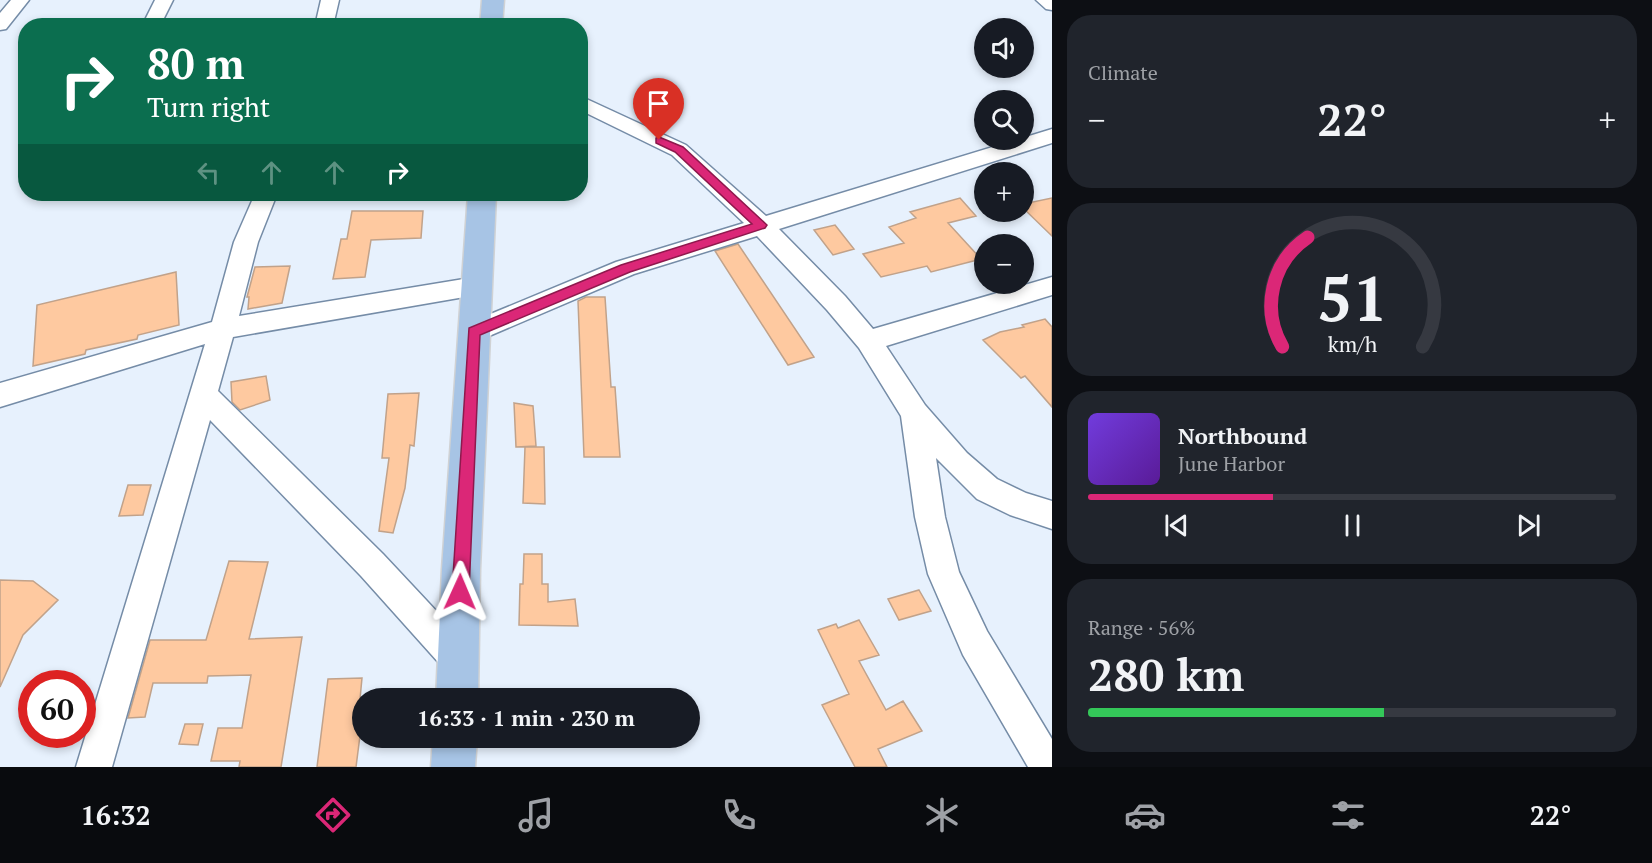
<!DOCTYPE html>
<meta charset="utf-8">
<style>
:root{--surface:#171b24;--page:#20242c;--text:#f1f3f6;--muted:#9ea1a6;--line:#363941;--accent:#db2777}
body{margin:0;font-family:"PT Serif",serif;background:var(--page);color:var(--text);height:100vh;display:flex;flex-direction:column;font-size:22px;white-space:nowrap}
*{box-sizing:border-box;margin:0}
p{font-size:20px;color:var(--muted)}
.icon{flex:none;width:33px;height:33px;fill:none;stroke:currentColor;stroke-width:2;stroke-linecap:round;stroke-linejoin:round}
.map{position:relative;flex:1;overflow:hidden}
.panel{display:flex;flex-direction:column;gap:15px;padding:15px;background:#0d0f14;width:600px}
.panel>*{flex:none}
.banner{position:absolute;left:18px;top:18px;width:570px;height:183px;border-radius:24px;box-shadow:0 3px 9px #0003;background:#0b6e4f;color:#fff;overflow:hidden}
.buttons{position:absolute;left:974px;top:18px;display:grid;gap:12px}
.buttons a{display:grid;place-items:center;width:60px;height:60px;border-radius:50%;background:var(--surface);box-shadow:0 3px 9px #0003;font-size:30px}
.speed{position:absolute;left:18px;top:670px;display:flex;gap:12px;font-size:30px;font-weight:700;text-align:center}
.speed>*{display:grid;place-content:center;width:78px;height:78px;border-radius:50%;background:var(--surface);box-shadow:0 3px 9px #0003;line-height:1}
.speed .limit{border:9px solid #d22;background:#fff;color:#111}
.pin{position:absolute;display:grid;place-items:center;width:51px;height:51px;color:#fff;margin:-62px -26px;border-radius:50% 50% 50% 0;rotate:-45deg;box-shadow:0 0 6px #0007}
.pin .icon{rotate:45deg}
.me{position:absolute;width:66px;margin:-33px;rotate:1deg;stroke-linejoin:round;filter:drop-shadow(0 0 4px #0008)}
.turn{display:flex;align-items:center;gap:21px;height:126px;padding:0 30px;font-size:27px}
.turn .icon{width:78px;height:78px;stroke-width:2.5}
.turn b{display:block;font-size:42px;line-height:51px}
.lanes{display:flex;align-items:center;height:57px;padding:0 30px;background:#0003;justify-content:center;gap:30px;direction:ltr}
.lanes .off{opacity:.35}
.big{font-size:45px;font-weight:700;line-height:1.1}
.panel .widget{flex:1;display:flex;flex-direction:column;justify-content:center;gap:9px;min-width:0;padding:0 21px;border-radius:24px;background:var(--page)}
.panel .dial{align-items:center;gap:0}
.dial svg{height:156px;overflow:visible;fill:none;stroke:var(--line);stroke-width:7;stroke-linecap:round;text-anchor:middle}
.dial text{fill:var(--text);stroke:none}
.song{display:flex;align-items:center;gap:18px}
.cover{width:72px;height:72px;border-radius:9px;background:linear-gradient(135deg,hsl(260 70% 55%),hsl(270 70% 35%))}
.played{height:6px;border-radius:3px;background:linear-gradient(90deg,var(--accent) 35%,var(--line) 35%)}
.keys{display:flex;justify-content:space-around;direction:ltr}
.heat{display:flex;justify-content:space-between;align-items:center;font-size:33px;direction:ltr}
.charge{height:9px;border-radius:4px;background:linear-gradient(90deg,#34c759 56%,var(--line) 0)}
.trip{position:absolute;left:352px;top:688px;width:348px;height:60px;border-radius:30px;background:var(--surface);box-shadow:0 3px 9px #0003;font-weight:700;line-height:60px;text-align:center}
.dock{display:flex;height:96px;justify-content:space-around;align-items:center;background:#090b0e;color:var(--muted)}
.dock .icon{width:42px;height:42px}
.dock .on{color:var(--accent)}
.dock b{font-size:27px;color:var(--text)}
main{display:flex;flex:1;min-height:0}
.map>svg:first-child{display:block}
</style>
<main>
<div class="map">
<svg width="1052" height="767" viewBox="0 0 1052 767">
<rect width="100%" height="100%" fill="#e7f1fd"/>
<path fill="#fec9a0" stroke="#c1a28a" stroke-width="1.5" d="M960 198 976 216 948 223 981 259 931 272 927 266 881 277 863 254 904 243 889 227 916 218 910 212Z
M1052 198V236L1023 208V204Z
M352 211H423L421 238 371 240 365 277 333 279 341 239H347Z
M835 225 854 249 833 255 814 230Z
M738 244 814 357 788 365 715 251Z
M290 266 282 303 248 309 249 297H247L255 267Z
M176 272 179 325 138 335 137 339 86 350 85 354 33 366 37 305Z
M586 297H605L611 387H615L620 457H584L578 301Z
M1045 319 1052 327V407L1025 376 1021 378 983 340 1000 332 1024 327 1022 325Z
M266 376 270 400 240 410 232 402 231 382Z
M419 393 414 446 410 445 405 488 393 533 379 531 389 458H382L388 394Z
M514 403 533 406 536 446 516 447Z
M525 447H544L545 504 523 503Z
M128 485H151L143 515 119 516Z
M524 554H542V584H548V602L575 599 578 626 519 625 520 584H523Z
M229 561 268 562 249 639 302 637 281 767H239L240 761H211L218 728H242L251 675 208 676 207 683H153L145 717 128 718 150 640H206Z
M0 580 33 581 58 600 23 635 0 687Z
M919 590 931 611 899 620 888 599Z
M859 620 879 655 859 661 886 710 903 701 922 731 878 749 887 767H855L822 705 849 694 818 630 836 624 838 628Z
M362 678 358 720H362L356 767H317L328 679Z
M185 724H203L198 745 179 744Z"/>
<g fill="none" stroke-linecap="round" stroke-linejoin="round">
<defs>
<path id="street" d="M11 0H29L6 29 0 30V13Z
M155 0H173L160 26H142Z
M321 0H339L333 26H315Z
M1036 0H1052V10L1046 9Z
M580 96 686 145 766 216 1052 129V143L779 229 845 296 873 329 1052 277V295L886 346 925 405 967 453 997 479 1026 493 1052 501V529L1010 515 977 499 936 458 945 517 959 572 987 631 1052 739V767H1028L963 655 928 574 915 517 901 416 859 348 827 310 757 236 634 274 482 339 473 342 464 339 460 332 464 325 616 262 744 223 672 155 580 110Z
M255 194H277L258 242 239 316 476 277 485 279 488 286 485 293 476 295 233 337 218 391 383 554 471 648 476 660 471 672 459 677 447 672 361 576 210 420 112 767H76L205 344 0 407V383L212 322 234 242Z"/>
<path id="primary" d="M482 0H504L502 26H480Z
M468 194H496L480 569 478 699H436L442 569Z
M433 738H477L475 767H431Z"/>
</defs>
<use href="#street" stroke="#758ca7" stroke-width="3"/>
<use href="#primary" stroke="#d0d2d4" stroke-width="3"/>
<use href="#street" fill="#fff" fill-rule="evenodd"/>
<use href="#primary" fill="#a7c4e5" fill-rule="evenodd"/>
</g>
<path fill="#db2777" stroke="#8e194d" stroke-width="1.5" d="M659 137 683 147 767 225 765 228 630 272 480 335 469 592 466 597 460 600 455 597 452 592 469 328 621 265 752 224 675 152 656 143V138Z"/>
</svg>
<div class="buttons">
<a><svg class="icon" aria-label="sound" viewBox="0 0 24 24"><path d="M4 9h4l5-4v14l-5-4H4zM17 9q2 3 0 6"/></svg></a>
<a><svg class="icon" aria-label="search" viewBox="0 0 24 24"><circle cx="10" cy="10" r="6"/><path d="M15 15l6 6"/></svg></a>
<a>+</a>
<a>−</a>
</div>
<div class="speed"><div class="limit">60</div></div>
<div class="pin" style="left:659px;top:140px;background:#d93025"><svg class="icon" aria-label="arrive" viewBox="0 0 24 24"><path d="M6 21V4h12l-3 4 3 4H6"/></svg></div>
<svg class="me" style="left:460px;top:592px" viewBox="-20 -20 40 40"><path d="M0-17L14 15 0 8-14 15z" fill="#db2777" stroke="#fff" stroke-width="4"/></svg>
<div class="trip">16:33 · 1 min · 230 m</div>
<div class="banner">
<div class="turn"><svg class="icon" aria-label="right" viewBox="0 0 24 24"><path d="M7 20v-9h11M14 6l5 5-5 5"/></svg><div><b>80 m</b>Turn right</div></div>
<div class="lanes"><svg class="icon off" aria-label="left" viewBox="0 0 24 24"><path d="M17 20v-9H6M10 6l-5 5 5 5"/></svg><svg class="icon off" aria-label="ahead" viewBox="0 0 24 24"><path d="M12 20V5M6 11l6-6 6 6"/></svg><svg class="icon off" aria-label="ahead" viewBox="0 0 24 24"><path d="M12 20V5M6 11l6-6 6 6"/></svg><svg class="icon" aria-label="right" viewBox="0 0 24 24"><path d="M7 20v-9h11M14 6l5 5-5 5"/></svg></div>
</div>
</div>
<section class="panel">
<div class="widget"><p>Climate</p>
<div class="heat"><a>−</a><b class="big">22°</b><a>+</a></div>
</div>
<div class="widget dial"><svg viewBox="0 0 100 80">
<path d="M14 69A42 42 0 1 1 86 69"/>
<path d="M14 69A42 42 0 0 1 27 13" stroke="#db2777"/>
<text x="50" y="56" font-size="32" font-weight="700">51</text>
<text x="50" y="72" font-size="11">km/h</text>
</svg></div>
<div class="widget">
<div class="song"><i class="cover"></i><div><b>Northbound</b><p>June Harbor</p></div></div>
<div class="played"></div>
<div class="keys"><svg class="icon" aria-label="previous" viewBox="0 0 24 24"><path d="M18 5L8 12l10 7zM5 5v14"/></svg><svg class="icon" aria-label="pause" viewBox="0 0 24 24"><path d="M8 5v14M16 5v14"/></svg><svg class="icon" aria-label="next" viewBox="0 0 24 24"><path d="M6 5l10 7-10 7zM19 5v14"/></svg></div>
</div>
<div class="widget"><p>Range · 56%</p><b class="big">280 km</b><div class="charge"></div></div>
</section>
</main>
<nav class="dock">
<b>16:32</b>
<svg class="icon on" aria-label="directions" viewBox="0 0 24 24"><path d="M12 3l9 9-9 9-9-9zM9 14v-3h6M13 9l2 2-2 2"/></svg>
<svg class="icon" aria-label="music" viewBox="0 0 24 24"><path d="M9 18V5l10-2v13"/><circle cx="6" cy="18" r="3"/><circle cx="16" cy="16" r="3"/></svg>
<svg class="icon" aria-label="phone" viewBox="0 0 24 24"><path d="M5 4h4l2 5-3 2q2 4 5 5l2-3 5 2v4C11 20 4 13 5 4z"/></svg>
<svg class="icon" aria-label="climate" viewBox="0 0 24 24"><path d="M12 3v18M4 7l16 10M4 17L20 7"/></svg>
<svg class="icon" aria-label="car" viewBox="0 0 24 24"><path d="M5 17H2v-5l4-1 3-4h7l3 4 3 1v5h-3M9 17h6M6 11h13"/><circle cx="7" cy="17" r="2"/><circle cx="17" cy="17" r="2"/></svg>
<svg class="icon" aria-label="filters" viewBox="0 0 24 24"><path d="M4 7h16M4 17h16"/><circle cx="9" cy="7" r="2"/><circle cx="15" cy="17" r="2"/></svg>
<b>22°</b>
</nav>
